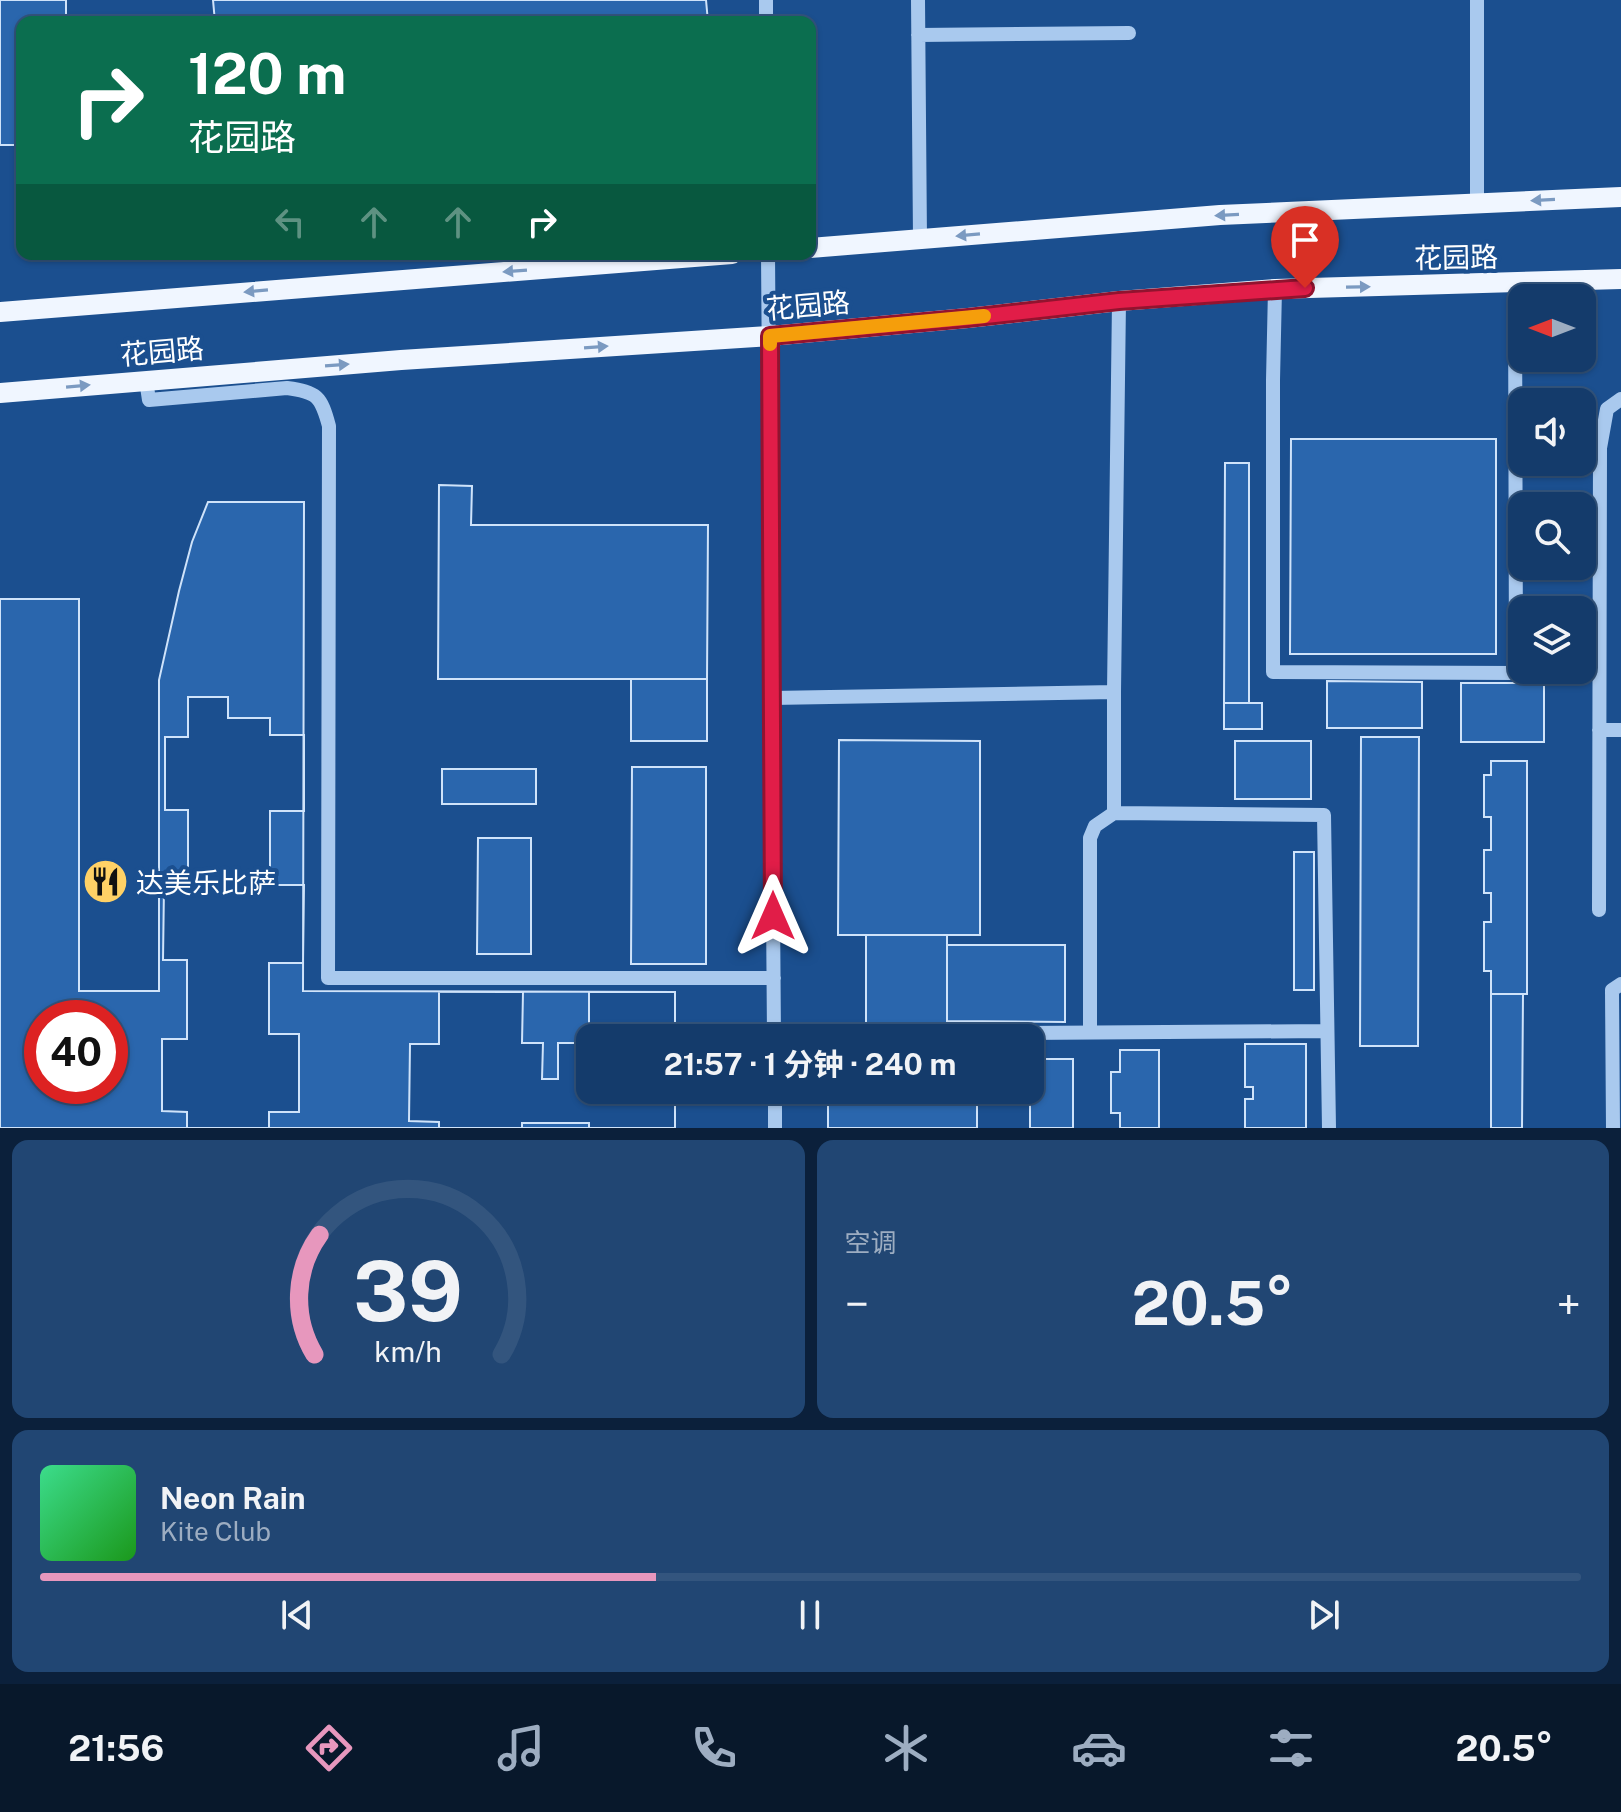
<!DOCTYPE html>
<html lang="zh">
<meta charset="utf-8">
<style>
:root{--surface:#143b6b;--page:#214673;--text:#f1f3f6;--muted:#9dadc1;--line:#33557e;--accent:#e797bd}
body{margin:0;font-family:"Public Sans","Noto Sans SC",sans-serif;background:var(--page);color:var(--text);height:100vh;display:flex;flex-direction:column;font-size:30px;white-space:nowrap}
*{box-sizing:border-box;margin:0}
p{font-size:26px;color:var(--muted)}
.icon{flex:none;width:44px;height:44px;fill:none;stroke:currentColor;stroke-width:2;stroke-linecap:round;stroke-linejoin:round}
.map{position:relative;height:1128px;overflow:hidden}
.side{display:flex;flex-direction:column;gap:12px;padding:12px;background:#0b203b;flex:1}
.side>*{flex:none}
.hud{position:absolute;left:16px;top:16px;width:800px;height:244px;border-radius:16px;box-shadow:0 2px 6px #0004,0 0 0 2px var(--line);background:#0b6e4f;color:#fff;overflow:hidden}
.needle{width:52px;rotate:270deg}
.fabs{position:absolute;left:1508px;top:284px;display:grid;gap:16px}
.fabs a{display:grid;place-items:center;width:88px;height:88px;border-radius:16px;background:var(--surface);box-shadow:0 2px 6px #0004,0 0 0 2px var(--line);font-size:40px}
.speed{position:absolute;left:24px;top:1000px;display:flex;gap:16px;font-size:40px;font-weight:700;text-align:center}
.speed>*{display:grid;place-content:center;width:104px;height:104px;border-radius:50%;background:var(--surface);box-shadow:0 2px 6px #0004,0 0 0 2px var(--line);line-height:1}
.speed .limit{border:12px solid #d22;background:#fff;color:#111}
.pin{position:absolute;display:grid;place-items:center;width:68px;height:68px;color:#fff;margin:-82px -34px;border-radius:50% 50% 50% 0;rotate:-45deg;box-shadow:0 0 8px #0007}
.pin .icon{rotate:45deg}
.me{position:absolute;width:88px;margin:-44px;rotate:0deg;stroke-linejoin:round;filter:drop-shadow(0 0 6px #0008)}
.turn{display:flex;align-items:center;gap:28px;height:168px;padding:0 40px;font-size:36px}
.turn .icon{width:104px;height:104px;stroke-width:2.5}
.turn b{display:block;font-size:56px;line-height:68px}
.lanes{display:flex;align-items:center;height:76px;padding:0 40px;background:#0003;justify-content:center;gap:40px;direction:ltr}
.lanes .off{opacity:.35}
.big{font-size:60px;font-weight:700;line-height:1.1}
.side .card{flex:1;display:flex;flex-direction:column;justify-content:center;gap:12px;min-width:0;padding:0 28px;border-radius:16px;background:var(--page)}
.side .dial{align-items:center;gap:0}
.dial svg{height:208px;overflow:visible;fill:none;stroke:var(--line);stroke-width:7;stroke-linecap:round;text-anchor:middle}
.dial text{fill:var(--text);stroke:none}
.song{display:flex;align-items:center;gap:24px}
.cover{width:96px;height:96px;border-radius:12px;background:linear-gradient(135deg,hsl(150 70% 55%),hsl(120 70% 35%))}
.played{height:8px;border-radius:4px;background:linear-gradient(90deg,var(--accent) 40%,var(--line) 40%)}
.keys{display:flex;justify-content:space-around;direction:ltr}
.heat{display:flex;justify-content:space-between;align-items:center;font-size:44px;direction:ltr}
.side .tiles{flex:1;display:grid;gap:12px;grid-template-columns:1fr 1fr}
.card:last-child{grid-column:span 2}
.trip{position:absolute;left:576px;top:1024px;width:468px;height:80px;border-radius:16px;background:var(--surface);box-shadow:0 2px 6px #0004,0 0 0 2px var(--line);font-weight:700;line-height:80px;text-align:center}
.dock{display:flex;height:128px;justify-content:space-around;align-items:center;background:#08182b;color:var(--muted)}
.dock .icon{width:56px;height:56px}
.dock .on{color:var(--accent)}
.dock b{font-size:36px;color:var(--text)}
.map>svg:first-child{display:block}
</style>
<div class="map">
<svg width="1621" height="1128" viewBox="0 0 1621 1128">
<rect width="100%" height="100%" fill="#1b4f8f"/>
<path fill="#2a66ad" stroke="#cfe3fa" stroke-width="2" fill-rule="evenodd" d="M0 0H66V22H22V145H0Z
M213 0H706L708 22H215Z
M1291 439H1496V654H1290Z
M1225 463H1249V703H1224Z
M439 485 472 486 471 525H708L707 679H438Z
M208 502H304L303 991 675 992V1038H590V1090H675V1128H0V599H79V991H159V680L179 591 192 542ZM42 1018H110V1086H42Z
M631 679H707V741H631Z
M1327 681 1422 682V728H1327Z
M1461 683H1544V742H1461Z
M188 697H228V718H270V735H304V811H270V885H304L303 963H269V1034H299V1112H269V1128H187V1112L162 1111V1039H187V960H163L164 886H188V810H165V737H188Z
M1224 703H1262V729H1224Z
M1361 737H1419L1418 1046H1360Z
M839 740 980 741V935H838Z
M1235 741H1311V799H1235Z
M1491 761H1527V994H1491V971H1484V922H1491V893H1484V850H1491V817H1484V775H1491Z
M632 767H706V964H631Z
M442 769H536V804H442Z
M478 838H531V954H477Z
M1294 852H1314V990H1294Z
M866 935H947V1036H866Z
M947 945H1065V1022L947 1021Z
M439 992H523L522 1043H543L542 1079H558V1043H589V992H675V1038H590V1090H675V1128H589V1123H522V1128H439V1122L409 1121 410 1044H439Z
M1491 994H1523L1522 1128H1491Z
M828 1036H977V1038H828Z
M1245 1044H1306V1128H1245V1099H1253V1087H1245Z
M1120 1050H1159V1128H1120V1113H1111V1072H1120Z
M1030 1059H1073V1128H1030Z
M828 1090H977V1128H828Z"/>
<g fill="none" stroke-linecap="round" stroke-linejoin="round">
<path stroke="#a9c9ee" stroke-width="14" d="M766 0V22
M918 0 920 239
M1477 0V204
M918 35 1129 33
M768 254 774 1038
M1275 289 1273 380V672L1516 673 1515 284
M146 380 149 400 287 388C317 392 321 396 329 426L328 978H774
M1114 692V813L1324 815 1329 1128
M772 698 1114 692 1119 301
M1599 730H1621
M1599 910 1600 448 1607 409 1621 399
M1024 1033 1327 1031
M1090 1033V838L1095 826 1114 813
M775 1090V1128
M1613 1128 1612 990 1621 984"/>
<path stroke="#f0f6ff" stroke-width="20" d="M810 248 1220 215 1621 197
M0 312 732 254
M0 393 401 360 770 336 968 318 1119 301 1275 289 1621 279"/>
</g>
<defs><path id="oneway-solid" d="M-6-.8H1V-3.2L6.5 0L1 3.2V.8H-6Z" transform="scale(2)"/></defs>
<g fill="#7b9ac1">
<use href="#oneway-solid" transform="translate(1543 200) rotate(177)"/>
<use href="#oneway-solid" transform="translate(1227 215) rotate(177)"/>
<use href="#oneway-solid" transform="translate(968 235) rotate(175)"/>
<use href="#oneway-solid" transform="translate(515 271) rotate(176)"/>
<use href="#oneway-solid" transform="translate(1358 287) rotate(-1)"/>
<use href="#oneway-solid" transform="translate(256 291) rotate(175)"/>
<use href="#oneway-solid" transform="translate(596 347) rotate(-4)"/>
<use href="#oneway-solid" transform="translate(337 365) rotate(-4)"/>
<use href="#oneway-solid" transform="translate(78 386) rotate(-5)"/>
</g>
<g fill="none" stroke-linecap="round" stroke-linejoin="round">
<defs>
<path id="route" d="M773 916 770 336 968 318 1119 301 1305 288"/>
</defs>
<use href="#route" stroke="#92132f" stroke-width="20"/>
<use href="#route" stroke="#e11d48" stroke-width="14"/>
<path stroke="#f59e0b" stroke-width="14" d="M770 344V336L984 316"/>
</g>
<defs>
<symbol id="restaurant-disc" viewBox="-11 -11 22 22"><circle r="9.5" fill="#ffd166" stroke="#1b4f8f"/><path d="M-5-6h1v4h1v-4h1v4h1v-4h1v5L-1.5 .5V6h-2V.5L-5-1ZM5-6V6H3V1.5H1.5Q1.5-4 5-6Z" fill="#111"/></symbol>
</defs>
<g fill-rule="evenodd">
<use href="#restaurant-disc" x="80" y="856" width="51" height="51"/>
</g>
<g text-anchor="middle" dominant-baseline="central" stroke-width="8" stroke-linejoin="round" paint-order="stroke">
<g font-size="28" fill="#fff" stroke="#1b4f8f">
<text transform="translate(1456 257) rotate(-1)">花园路</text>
<text transform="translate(808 305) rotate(-5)">花园路</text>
<text transform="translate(162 351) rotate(-5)">花园路</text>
</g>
<g font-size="28" fill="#fff" stroke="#1b4f8f" text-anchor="start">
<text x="136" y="882">达美乐比萨</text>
</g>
</g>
</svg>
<div class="fabs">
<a><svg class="needle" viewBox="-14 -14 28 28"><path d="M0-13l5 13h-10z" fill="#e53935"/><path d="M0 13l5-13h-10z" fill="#9dadc1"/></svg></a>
<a><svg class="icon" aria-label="sound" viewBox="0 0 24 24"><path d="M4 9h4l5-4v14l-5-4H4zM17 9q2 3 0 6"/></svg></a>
<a><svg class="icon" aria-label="search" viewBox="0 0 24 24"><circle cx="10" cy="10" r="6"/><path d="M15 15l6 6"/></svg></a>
<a><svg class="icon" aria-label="layers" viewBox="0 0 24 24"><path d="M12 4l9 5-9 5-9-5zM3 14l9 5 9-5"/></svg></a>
</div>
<div class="speed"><div class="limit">40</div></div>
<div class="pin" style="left:1305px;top:288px;background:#d93025"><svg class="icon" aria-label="arrive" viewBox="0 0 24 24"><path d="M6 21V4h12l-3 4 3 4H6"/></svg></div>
<svg class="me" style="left:773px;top:916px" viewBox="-20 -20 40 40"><path d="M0-17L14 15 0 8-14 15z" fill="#e11d48" stroke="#fff" stroke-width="4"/></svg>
<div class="trip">21:57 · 1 分钟 · 240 m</div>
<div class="hud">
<div class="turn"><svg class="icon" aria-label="right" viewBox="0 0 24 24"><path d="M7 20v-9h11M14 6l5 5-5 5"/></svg><div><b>120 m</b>花园路</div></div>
<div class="lanes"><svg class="icon off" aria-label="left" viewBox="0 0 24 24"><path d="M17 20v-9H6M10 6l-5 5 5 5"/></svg><svg class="icon off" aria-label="ahead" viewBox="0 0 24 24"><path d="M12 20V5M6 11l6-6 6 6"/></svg><svg class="icon off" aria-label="ahead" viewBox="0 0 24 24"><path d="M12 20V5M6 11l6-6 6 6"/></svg><svg class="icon" aria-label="right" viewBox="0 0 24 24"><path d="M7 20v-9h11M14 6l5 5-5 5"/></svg></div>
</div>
</div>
<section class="side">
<div class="tiles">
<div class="card dial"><svg viewBox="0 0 100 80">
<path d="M14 69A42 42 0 1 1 86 69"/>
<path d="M14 69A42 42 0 0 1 16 23" stroke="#e797bd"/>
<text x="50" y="56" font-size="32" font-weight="700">39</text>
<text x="50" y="72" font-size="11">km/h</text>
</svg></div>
<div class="card"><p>空调</p>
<div class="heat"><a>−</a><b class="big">20.5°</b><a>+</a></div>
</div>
<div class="card">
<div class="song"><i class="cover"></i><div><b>Neon Rain</b><p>Kite Club</p></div></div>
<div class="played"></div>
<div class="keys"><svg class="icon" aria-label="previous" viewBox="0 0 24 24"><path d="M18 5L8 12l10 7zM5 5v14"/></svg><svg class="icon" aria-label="pause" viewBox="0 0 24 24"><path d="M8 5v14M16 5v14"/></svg><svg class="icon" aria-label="next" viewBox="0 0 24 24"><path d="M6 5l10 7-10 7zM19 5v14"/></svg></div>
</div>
</div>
</section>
<nav class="dock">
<b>21:56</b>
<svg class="icon on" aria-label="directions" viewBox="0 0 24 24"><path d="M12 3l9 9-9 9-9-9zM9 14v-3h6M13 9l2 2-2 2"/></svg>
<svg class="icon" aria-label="music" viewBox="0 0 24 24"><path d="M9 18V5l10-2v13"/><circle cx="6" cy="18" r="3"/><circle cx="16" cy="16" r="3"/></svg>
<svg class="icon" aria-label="phone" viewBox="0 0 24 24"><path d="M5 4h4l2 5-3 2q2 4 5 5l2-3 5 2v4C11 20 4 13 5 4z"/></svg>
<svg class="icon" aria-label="climate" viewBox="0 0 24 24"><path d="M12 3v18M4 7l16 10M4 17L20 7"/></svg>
<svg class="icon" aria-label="car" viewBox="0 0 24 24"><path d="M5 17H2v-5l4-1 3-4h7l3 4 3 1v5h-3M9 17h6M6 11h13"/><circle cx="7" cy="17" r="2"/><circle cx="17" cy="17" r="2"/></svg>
<svg class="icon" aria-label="filters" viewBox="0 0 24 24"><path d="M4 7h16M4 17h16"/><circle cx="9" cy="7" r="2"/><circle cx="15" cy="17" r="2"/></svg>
<b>20.5°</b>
</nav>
